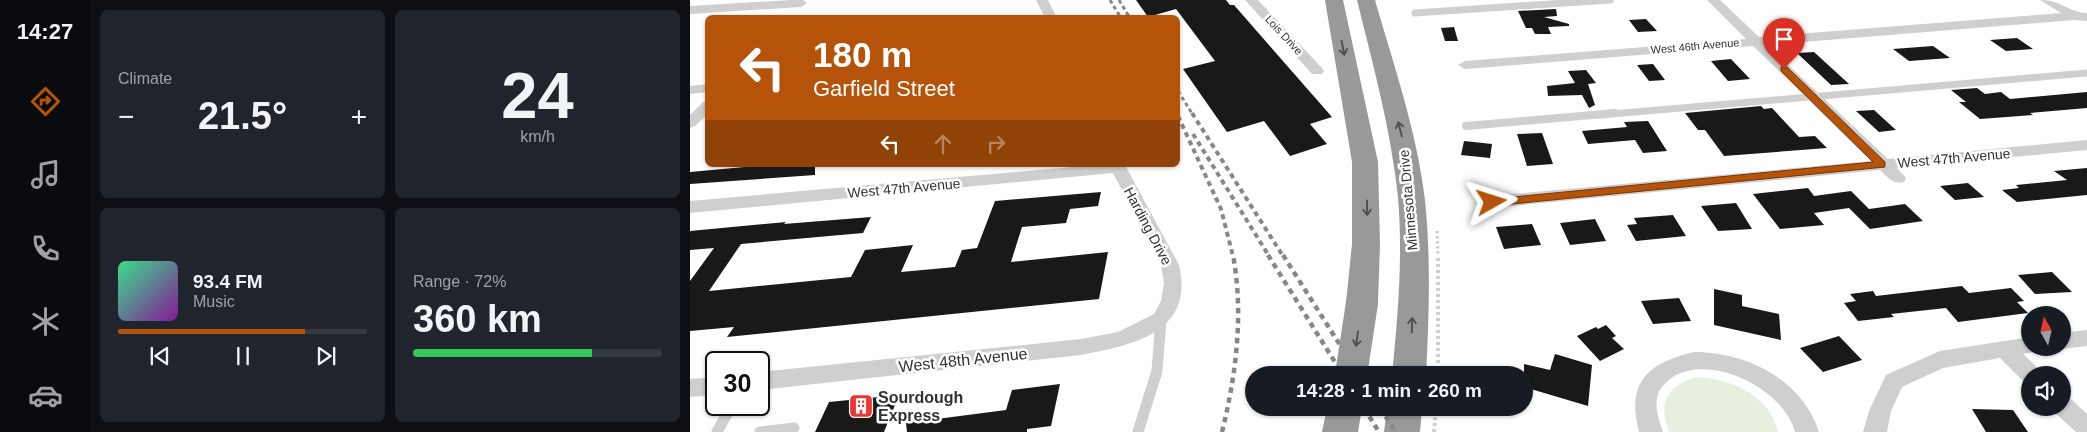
<!DOCTYPE html>
<meta charset="utf-8">
<style>
:root{--surface:#171b24;--page:#20242c;--text:#f1f3f6;--muted:#9ea1a6;--line:#363941;--accent:#b45309}
body{margin:0;font-family:Arial,sans-serif;background:var(--page);color:var(--text);height:100vh;display:flex;flex-direction:column;font-size:19px;white-space:nowrap}
*{box-sizing:border-box;margin:0}
p{font-size:16px;color:var(--muted)}
.icon{flex:none;width:28px;height:28px;fill:none;stroke:currentColor;stroke-width:2;stroke-linecap:round;stroke-linejoin:round}
.map{position:relative;flex:1;overflow:hidden}
.panel{display:flex;flex-direction:column;gap:10px;padding:10px;background:#0d0f14;width:600px}
.panel>*{flex:none}
.top-card{position:absolute;left:15px;top:15px;width:475px;height:152px;border-radius:8px;box-shadow:0 1px 4px #0004;background:#b45309;color:#fff;overflow:hidden}
.needle{width:32px;rotate:352deg}
.tools{position:absolute;left:1331px;top:306px;display:grid;gap:10px}
.tools a{display:grid;place-items:center;width:50px;height:50px;border-radius:50%;background:var(--surface);box-shadow:0 1px 4px #0004;font-size:25px}
.speed{position:absolute;left:15px;top:351px;display:flex;gap:10px;font-size:25px;font-weight:700;text-align:center}
.speed>*{display:grid;place-content:center;width:65px;height:65px;border-radius:50%;background:var(--surface);box-shadow:0 1px 4px #0004;line-height:1}
.speed .limit{border:2px solid #111;border-radius:8px;background:#fff;color:#111}
.pin{position:absolute;display:grid;place-items:center;width:42px;height:42px;color:#fff;margin:-51px -21px;border-radius:50% 50% 50% 0;rotate:-45deg;box-shadow:0 0 5px #0007}
.pin .icon{rotate:45deg}
.me{position:absolute;width:55px;margin:-28px;rotate:84deg;stroke-linejoin:round;filter:drop-shadow(0 0 4px #0008)}
.turn{display:flex;align-items:center;gap:18px;height:105px;padding:0 25px;font-size:22px}
.turn .icon{width:65px;height:65px;stroke-width:2.5}
.turn b{display:block;font-size:35px;line-height:42px}
.lanes{display:flex;align-items:center;height:48px;padding:0 25px;background:#0003;justify-content:center;gap:25px;direction:ltr}
.lanes .off{opacity:.35}
.big{font-size:38px;font-weight:600;line-height:1.1}
.panel .tile{flex:1;display:flex;flex-direction:column;justify-content:center;gap:8px;min-width:0;padding:0 18px;border-radius:8px;background:var(--page)}
.panel .dial{align-items:center;gap:0}
.dial b{font-size:65px;line-height:1}
.song{display:flex;align-items:center;gap:15px}
.cover{width:60px;height:60px;border-radius:8px;background:linear-gradient(135deg,hsl(150 70% 55%),hsl(290 70% 35%))}
.played{height:5px;border-radius:2px;background:linear-gradient(90deg,var(--accent) 75%,var(--line) 75%)}
.keys{display:flex;justify-content:space-around;direction:ltr}
.heat{display:flex;justify-content:space-between;align-items:center;font-size:28px;direction:ltr}
.charge{height:8px;border-radius:4px;background:linear-gradient(90deg,#34c759 72%,var(--line) 0)}
.panel .tiles{flex:1;display:grid;gap:10px;grid-template-columns:repeat(2,1fr)}
.trip{position:absolute;left:555px;top:366px;width:288px;height:50px;border-radius:25px;background:var(--surface);box-shadow:0 1px 4px #0004;font-weight:600;line-height:50px;text-align:center}
main{display:flex;flex:1;min-height:0}
.tabs{display:flex;flex-direction:column;width:90px;justify-content:space-around;align-items:center;background:#090b0e;color:var(--muted)}
.tabs .icon{width:35px;height:35px}
.tabs .active{color:var(--accent)}
.tabs b{font-size:22px;color:var(--text)}
.map>svg:first-child{display:block}
</style>
<main>
<nav class="tabs">
<b>14:27</b>
<svg class="icon active" aria-label="directions" viewBox="0 0 24 24"><path d="M12 3l9 9-9 9-9-9zM9 14v-3h6M13 9l2 2-2 2"/></svg>
<svg class="icon" aria-label="music" viewBox="0 0 24 24"><path d="M9 18V5l10-2v13"/><circle cx="6" cy="18" r="3"/><circle cx="16" cy="16" r="3"/></svg>
<svg class="icon" aria-label="phone" viewBox="0 0 24 24"><path d="M5 4h4l2 5-3 2q2 4 5 5l2-3 5 2v4C11 20 4 13 5 4z"/></svg>
<svg class="icon" aria-label="climate" viewBox="0 0 24 24"><path d="M12 3v18M4 7l16 10M4 17L20 7"/></svg>
<svg class="icon" aria-label="car" viewBox="0 0 24 24"><path d="M5 17H2v-5l4-1 3-4h7l3 4 3 1v5h-3M9 17h6M6 11h13"/><circle cx="7" cy="17" r="2"/><circle cx="17" cy="17" r="2"/></svg>
</nav>
<section class="panel">
<div class="tiles">
<div class="tile"><p>Climate</p>
<div class="heat"><a>−</a><b class="big">21.5°</b><a>+</a></div>
</div>
<div class="tile dial"><b>24</b><p>km/h</p></div>
<div class="tile">
<div class="song"><i class="cover"></i><div><b>93.4 FM</b><p>Music</p></div></div>
<div class="played"></div>
<div class="keys"><svg class="icon" aria-label="previous" viewBox="0 0 24 24"><path d="M18 5L8 12l10 7zM5 5v14"/></svg><svg class="icon" aria-label="pause" viewBox="0 0 24 24"><path d="M8 5v14M16 5v14"/></svg><svg class="icon" aria-label="next" viewBox="0 0 24 24"><path d="M6 5l10 7-10 7zM19 5v14"/></svg></div>
</div>
<div class="tile"><p>Range · 72%</p><b class="big">360 km</b><div class="charge"></div></div>
</div>
</section>
<div class="map">
<svg width="1397" height="432" viewBox="0 0 1397 432">
<rect width="100%" height="100%" fill="#fff"/>
<path fill="#e6efe0" d="M1007 377C1042 379 1079 395 1088 432H979C968 402 976 386 1007 377Z"/>
<path fill="#191919" d="M446 0H536L540 5H544L642 117 620 124 637 144 600 156 574 121 537 132 493 69 525 61 486 9 458 17Z
M866 9 867 16 854 17 879 24V26L858 27 861 34H845L842 28H836L828 11Z
M956 19 967 31 948 32 939 20Z
M764 27 768 41H755L751 28Z
M1327 38 1343 49 1316 51 1300 40Z
M1243 46 1260 58 1219 61 1203 49Z
M1124 52 1159 84 1141 85 1107 53Z
M1041 59 1060 79 1038 81 1021 61Z
M963 64 975 80 959 81 947 65Z
M896 70 906 83 898 84 905 105 899 108 892 95 858 96 857 86 885 83 878 71Z
M1287 88 1295 94 1311 92 1320 99 1397 92V108L1340 113 1343 115 1290 119 1269 102H1276L1261 90Z
M1071 106 1074 109 1082 108 1109 137 1125 136 1137 148 1034 156 1015 130H1008L995 113Z
M1184 110 1206 130 1189 132 1166 111Z
M958 121 977 151 953 153 945 140 898 144 892 131 937 127 934 122Z
M852 133 863 164 837 166 827 134Z
M774 141 802 144 800 158 771 155Z
M125 165V175L0 184V172L78 165Z
M1397 168V195L1327 202 1312 190 1329 188 1326 185 1377 180 1364 171Z
M1278 183 1294 197 1265 200 1250 186Z
M1118 188 1124 196 1161 191 1179 209 1215 204 1233 221 1180 229 1159 208 1124 213 1134 225 1090 229 1063 194Z
M411 192 408 206 380 209 376 223 332 227 321 262 418 252 409 299 37 337 44 327 0 331V281L24 248 0 250V231L96 222 94 224 181 217 173 233 51 244 19 291 161 277 175 250 223 245 211 272 265 267 272 250 287 248 305 201Z
M1046 203 1062 229 1028 231 1011 206Z
M983 215 996 236 946 241 937 225 947 224 944 218Z
M905 219 916 241 880 245 870 223Z
M842 224 851 245 814 249 806 227Z
M1362 272 1382 292 1345 294 1328 275Z
M1272 286 1279 293 1321 288 1334 301 1327 302 1338 313 1268 322 1256 308 1201 314 1204 317 1168 321 1154 303 1166 301 1160 294 1183 291 1186 296Z
M1024 289 1052 295V306L1089 314 1091 340 1024 325Z
M989 298 1001 321 963 324 951 301Z
M916 325 926 336 922 338 934 349 910 361 887 336 906 327 908 329Z
M1149 336 1172 360 1133 372 1110 348Z
M865 354 902 365 898 406 834 387V364L860 370Z
M370 384 361 426 337 429V432H217L216 423 316 410 322 390Z
M209 395 194 432H125L139 402Z
M1282 409 1323 410 1338 432H1296Z"/>
<g fill="none" stroke-linecap="round" stroke-linejoin="round">
<path stroke="#cfcfcf" stroke-width="3" stroke-dasharray="2.5 2.5" stroke-linecap="butt" d="M747 231 748 256"/>
<path stroke="#cfcfcf" stroke-width="4" stroke-dasharray="3 3" stroke-linecap="butt" d="M748 375V255
M744 432 746 408"/>
<path stroke="#cfcfcf" stroke-width="7" d="M725 13 920 0
M910 115 1397 73"/>
<path stroke="#cfcfcf" stroke-width="8" d="M776 126 925 113"/>
<path stroke="#cfcfcf" stroke-width="11" d="M27 432 42 405
M70 432 104 428
M448 432 467 371 471 319"/>
<path fill="#cfcfcf" fill-rule="evenodd" d="M101 0H113L117 3 111 7 0 14V6Z
M346 0H358L367 18H355Z
M555 0H568L632 68 634 71 632 74H622Z
M1017 0H1030L1069 37 1371 13 1350 0C1371 0 1378 12 1397 13V21L1384 20 1077 45 1198 159 1397 140V150L1207 168 1216 178 1214 182C1202 185 1198 177 1190 170L802 208 796 206 793 202 796 198 802 196 1181 161 1063 46 775 69 768 65 775 61 1056 39Z
M18 84V92L0 94V86Z
M18 101V114L5 126 0 128V115L13 102Z
M405 165H435L489 265C505 333 443 345 391 355L69 390V372L391 339 428 332 464 314 471 301 474 283 471 265 423 173 0 213V201Z
M1397 330V346L1372 349 1367 348H1372V333Z
M1340 337V348H1349L1347 351 1333 354 1349 369 1352 375H1340V384L1333 381 1310 358 1253 368 1212 387 1201 411 1197 432H1173L1179 411 1196 375 1250 351Z
M1004 352C1056 352 1112 379 1129 432H1105C1094 390 1026 355 986 375 979 379 971 386 968 394 964 407 969 420 973 432H949C936 383 957 363 1004 352Z
M26 377V395L0 397V379Z
M1372 396 1380 398 1397 414V432H1386L1364 412 1362 408H1372Z"/>
<path fill="#999" fill-rule="evenodd" d="M635 0H653L688 162 690 244 688 303 683 311 672 315 661 311 656 303 662 244V162Z
M667 0H685C704 66 727 132 735 200 741 258 739 317 736 375H702C708 316 713 256 708 197 701 130 683 65 667 0Z
M637 408H672L668 432H632Z
M697 408H732L730 432H694Z"/>
<path stroke="#878787" stroke-width="3" stroke-dasharray="4 3" stroke-linecap="butt" d="M420 0 431 18
M429 0 440 18
M488 91 503 115"/>
<path stroke="#878787" stroke-width="4" stroke-dasharray="5 4" stroke-linecap="butt" d="M502 113 593 256
M488 116 531 209 543 256
M503 134 579 256"/>
<path stroke="#878787" stroke-width="4.5" stroke-dasharray="5.5 4.5" stroke-linecap="butt" d="M578 255 653 375
M593 255 669 375
M674 408 689 432
M690 408 706 432
M532 432C546 375 554 314 543 255"/>
<path stroke="#999" stroke-width="32" d="M661 375 672 303"/>
</g>
<defs><path id="oneway-shaft" d="M-6 0H5M1.5-3L5.5 0L1.5 3" fill="none" stroke-width="1.6" stroke-linecap="round" stroke-linejoin="round" transform="scale(1.25)"/></defs>
<g stroke="#515151">
<use href="#oneway-shaft" transform="translate(653 48) rotate(79)"/>
<use href="#oneway-shaft" transform="translate(710 129) rotate(-104)"/>
<use href="#oneway-shaft" transform="translate(677 208) rotate(90)"/>
<use href="#oneway-shaft" transform="translate(722 325) rotate(-88)"/>
<use href="#oneway-shaft" transform="translate(667 339) rotate(98)"/>
</g>
<path fill="#b45309" stroke="#753606" d="M1091 67H1097L1195 162V167L802 206 797 202 802 199 1183 162 1091 71Z"/>
<defs>
<symbol id="building-square" viewBox="-11 -11 22 22"><rect x="-9" y="-9" width="18" height="18" rx="4" fill="#ec3631" stroke="#fff"/><path d="M-4-6H4V6H1V3H-1V6H-4ZM-2.5-4.3h1.7v1.8h-1.7ZM.8-4.3h1.7v1.8H.8ZM-2.5-1h1.7V.8h-1.7ZM.8-1h1.7V.8H.8Z" fill="#fff"/></symbol>
</defs>
<g fill-rule="evenodd">
<use href="#building-square" x="157" y="392" width="28" height="28"/>
</g>
<g text-anchor="middle" dominant-baseline="central" stroke-width="5" stroke-linejoin="round" paint-order="stroke">
<g font-size="11" fill="#323232" stroke="#fff">
<text transform="translate(594 35) rotate(47)">Lois Drive</text>
<text transform="translate(1005 46) rotate(-5)">West 46th Avenue</text>
</g>
<g font-size="14" fill="#323232" stroke="#fff">
<text transform="translate(1264 158) rotate(-5)">West 47th Avenue</text>
<text transform="translate(214 188) rotate(-5)">West 47th Avenue</text>
<text transform="translate(718 200) rotate(-95)">Minnesota Drive</text>
<text transform="translate(458 226) rotate(62)">Harding Drive</text>
</g>
<g font-size="16" fill="#323232" stroke="#fff">
<text transform="translate(273 360) rotate(-6)">West 48th Avenue</text>
</g>
<g font-size="16" font-weight="bold" fill="#323232" stroke="#fff" text-anchor="start">
<text x="188" y="397">Sourdough<tspan x="188" dy="18">Express</tspan></text>
</g>
</g>
</svg>
<div class="tools">
<a><svg class="needle" viewBox="-14 -14 28 28"><path d="M0-13l5 13h-10z" fill="#e53935"/><path d="M0 13l5-13h-10z" fill="#9ea1a6"/></svg></a>
<a><svg class="icon" aria-label="sound" viewBox="0 0 24 24"><path d="M4 9h4l5-4v14l-5-4H4zM17 9q2 3 0 6"/></svg></a>
</div>
<div class="speed"><div class="limit">30</div></div>
<div class="pin" style="left:1094px;top:69px;background:#d93025"><svg class="icon" aria-label="arrive" viewBox="0 0 24 24"><path d="M6 21V4h12l-3 4 3 4H6"/></svg></div>
<svg class="me" style="left:802px;top:202px" viewBox="-20 -20 40 40"><path d="M0-17L14 15 0 8-14 15z" fill="#b45309" stroke="#fff" stroke-width="4"/></svg>
<div class="trip">14:28 · 1 min · 260 m</div>
<div class="top-card">
<div class="turn"><svg class="icon" aria-label="left" viewBox="0 0 24 24"><path d="M17 20v-9H6M10 6l-5 5 5 5"/></svg><div><b>180 m</b>Garfield Street</div></div>
<div class="lanes"><svg class="icon" aria-label="left" viewBox="0 0 24 24"><path d="M17 20v-9H6M10 6l-5 5 5 5"/></svg><svg class="icon off" aria-label="ahead" viewBox="0 0 24 24"><path d="M12 20V5M6 11l6-6 6 6"/></svg><svg class="icon off" aria-label="right" viewBox="0 0 24 24"><path d="M7 20v-9h11M14 6l5 5-5 5"/></svg></div>
</div>
</div>
</main>
